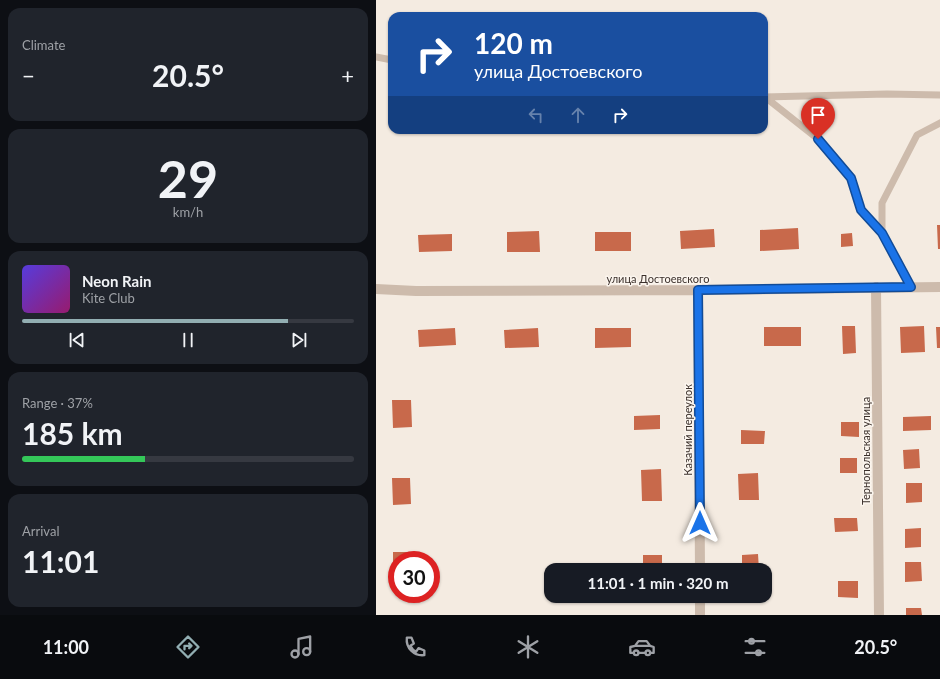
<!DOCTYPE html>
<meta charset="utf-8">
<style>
:root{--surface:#171b24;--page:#20242c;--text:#f1f3f6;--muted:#9ea1a6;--line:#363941;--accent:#92aeb2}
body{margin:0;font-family:Lato,sans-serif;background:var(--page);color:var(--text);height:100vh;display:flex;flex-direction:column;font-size:15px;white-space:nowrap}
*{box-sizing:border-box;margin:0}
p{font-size:13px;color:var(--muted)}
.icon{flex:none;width:22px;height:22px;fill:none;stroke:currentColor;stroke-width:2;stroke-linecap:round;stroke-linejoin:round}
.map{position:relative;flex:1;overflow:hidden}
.side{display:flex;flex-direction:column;gap:8px;padding:8px;background:#0d0f14;width:376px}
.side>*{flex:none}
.banner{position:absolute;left:12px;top:12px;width:380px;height:122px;border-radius:12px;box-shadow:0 1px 3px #0004;background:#1a4fa0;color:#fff;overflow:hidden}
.speed{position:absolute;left:12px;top:551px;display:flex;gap:8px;font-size:20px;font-weight:700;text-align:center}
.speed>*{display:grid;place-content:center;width:52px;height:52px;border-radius:50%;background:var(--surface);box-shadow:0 1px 3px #0004;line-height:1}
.speed .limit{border:6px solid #d22;background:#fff;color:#111}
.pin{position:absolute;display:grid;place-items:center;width:34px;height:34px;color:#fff;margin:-41px -17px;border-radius:50% 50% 50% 0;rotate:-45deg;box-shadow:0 0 4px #0007}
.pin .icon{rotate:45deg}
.me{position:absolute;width:44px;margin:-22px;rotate:0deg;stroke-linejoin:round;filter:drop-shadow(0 0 3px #0008)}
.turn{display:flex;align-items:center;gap:14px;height:84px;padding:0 20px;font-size:18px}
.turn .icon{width:52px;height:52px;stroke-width:2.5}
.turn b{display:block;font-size:28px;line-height:34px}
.lanes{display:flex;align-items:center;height:38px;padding:0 20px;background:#0003;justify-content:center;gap:20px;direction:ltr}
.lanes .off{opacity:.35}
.big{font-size:30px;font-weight:700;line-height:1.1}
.side .card{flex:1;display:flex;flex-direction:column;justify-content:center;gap:6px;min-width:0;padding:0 14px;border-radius:12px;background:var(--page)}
.side .dial{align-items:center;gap:0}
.dial b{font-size:52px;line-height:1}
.song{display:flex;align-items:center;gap:12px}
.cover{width:48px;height:48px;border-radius:6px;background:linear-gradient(135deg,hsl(250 70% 55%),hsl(320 70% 35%))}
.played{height:4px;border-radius:2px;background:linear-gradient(90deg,var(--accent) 80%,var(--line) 80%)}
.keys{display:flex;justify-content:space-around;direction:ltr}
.heat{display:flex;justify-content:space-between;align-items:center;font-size:22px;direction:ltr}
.charge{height:6px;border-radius:3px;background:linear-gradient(90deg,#34c759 37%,var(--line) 0)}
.trip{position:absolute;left:168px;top:563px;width:228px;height:40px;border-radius:12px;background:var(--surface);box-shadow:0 1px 3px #0004;font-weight:700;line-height:40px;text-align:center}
.tab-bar{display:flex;height:64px;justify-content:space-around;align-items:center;background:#090b0e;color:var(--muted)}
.tab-bar .icon{width:28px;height:28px}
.tab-bar .on{color:var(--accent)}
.tab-bar b{font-size:18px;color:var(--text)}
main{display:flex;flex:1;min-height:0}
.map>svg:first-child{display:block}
</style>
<main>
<section class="side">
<div class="card"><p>Climate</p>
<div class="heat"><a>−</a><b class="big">20.5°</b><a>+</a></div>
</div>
<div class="card dial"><b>29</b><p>km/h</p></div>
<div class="card">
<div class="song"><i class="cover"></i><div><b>Neon Rain</b><p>Kite Club</p></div></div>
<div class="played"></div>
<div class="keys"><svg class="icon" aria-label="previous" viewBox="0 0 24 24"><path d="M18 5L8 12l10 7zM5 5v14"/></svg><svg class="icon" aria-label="pause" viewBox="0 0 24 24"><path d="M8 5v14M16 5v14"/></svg><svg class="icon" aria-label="next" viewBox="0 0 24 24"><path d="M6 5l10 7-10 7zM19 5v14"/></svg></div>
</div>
<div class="card"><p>Range · 37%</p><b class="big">185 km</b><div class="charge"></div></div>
<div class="card"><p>Arrival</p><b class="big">11:01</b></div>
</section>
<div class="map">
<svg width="564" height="615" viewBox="0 0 564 615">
<rect width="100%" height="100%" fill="#f4ebe1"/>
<path fill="#c8694b" d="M561 225H564V249H562Z
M422 228 423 249 384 251V230Z
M338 229 339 247 305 249 304 231Z
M163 231 164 252H131V232Z
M219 232H255V251H219Z
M476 233 477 246 465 247V234Z
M76 234V251L43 252 42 235Z
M466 326H479L480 353 467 354Z
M548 326 549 352 525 353 524 327Z
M388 327H425V346H388Z
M560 327H564V348H561Z
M79 328 80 345 43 347 42 330Z
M162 328 163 347 129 348 128 330Z
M219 328H255V347L219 348Z
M16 400H35L36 427 17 428Z
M284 415V429L258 430V416Z
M555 416V430L527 431V417Z
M465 422H483V437L465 436Z
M365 430 389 431 388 444H365Z
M543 449 544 468 528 469 527 450Z
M464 458H481V473H464Z
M285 469 286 501H266L265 470Z
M382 473 383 500H363L362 474Z
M16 478H34L35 504 17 505Z
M530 483H546V502L530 503Z
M458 518H481L482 531 459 532Z
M545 528V547L529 548V529Z
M17 552H35V560H21V582H17Z
M382 554 383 570H366V555Z
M267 555H286V570H267Z
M529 562H545L546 581 529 582Z
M462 581H482V598L462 597Z
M530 608H545L546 615H530Z"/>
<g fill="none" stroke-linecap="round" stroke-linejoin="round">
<path stroke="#cdbbac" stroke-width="7" d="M0 57 16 60
M388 97 511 94 564 95
M389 97 442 139 475 178 485 210 506 233
M535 287 506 233V203L541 135 564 123"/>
<path stroke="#cdbbac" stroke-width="10" d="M500 287 503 615
M0 289 40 291 322 290 564 287
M322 290 324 570
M324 596V615"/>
</g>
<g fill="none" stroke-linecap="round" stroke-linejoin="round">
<defs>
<path id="route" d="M324 523 322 290 535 287 506 233 485 210 475 178 442 139"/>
</defs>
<use href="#route" stroke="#114b97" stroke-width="10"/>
<use href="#route" stroke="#1a73e8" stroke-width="7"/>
</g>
<g text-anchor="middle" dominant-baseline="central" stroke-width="3" stroke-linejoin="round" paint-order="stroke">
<g font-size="11" fill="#3b302b" stroke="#fbf5ee">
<text x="282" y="278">улица Достоевского</text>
<text transform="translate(311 430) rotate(-90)">Казачий переулок</text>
<text transform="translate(489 451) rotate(-90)">Тернопольская улица</text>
</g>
</g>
</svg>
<div class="speed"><div class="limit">30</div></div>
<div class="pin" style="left:442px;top:139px;background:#d93025"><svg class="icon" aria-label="arrive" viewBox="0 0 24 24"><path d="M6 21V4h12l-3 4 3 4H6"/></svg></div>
<svg class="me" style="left:324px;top:523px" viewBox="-20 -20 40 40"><path d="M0-17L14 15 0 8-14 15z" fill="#1a73e8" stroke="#fff" stroke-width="4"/></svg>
<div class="trip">11:01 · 1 min · 320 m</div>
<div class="banner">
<div class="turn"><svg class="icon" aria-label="right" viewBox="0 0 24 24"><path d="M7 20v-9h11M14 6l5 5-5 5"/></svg><div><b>120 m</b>улица Достоевского</div></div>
<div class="lanes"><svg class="icon off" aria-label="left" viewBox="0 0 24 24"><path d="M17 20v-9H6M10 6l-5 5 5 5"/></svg><svg class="icon off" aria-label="ahead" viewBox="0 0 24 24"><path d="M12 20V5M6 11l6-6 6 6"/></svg><svg class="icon" aria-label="right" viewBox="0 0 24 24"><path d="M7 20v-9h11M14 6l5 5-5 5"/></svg></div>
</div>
</div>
</main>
<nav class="tab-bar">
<b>11:00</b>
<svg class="icon on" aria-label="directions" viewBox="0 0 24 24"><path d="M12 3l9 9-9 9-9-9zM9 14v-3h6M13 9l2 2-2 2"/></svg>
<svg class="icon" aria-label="music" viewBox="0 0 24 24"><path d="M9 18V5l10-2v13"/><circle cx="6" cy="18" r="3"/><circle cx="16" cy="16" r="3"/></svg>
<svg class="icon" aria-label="phone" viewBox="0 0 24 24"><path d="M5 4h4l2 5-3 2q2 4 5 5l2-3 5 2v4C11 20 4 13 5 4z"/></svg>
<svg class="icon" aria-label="climate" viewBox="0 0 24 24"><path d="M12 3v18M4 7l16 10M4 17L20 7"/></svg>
<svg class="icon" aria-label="car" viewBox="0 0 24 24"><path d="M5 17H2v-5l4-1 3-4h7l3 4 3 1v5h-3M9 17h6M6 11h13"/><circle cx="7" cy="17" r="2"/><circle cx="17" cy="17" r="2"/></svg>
<svg class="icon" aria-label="filters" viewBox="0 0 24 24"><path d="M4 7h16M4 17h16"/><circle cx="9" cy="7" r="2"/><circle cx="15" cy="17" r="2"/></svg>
<b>20.5°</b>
</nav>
